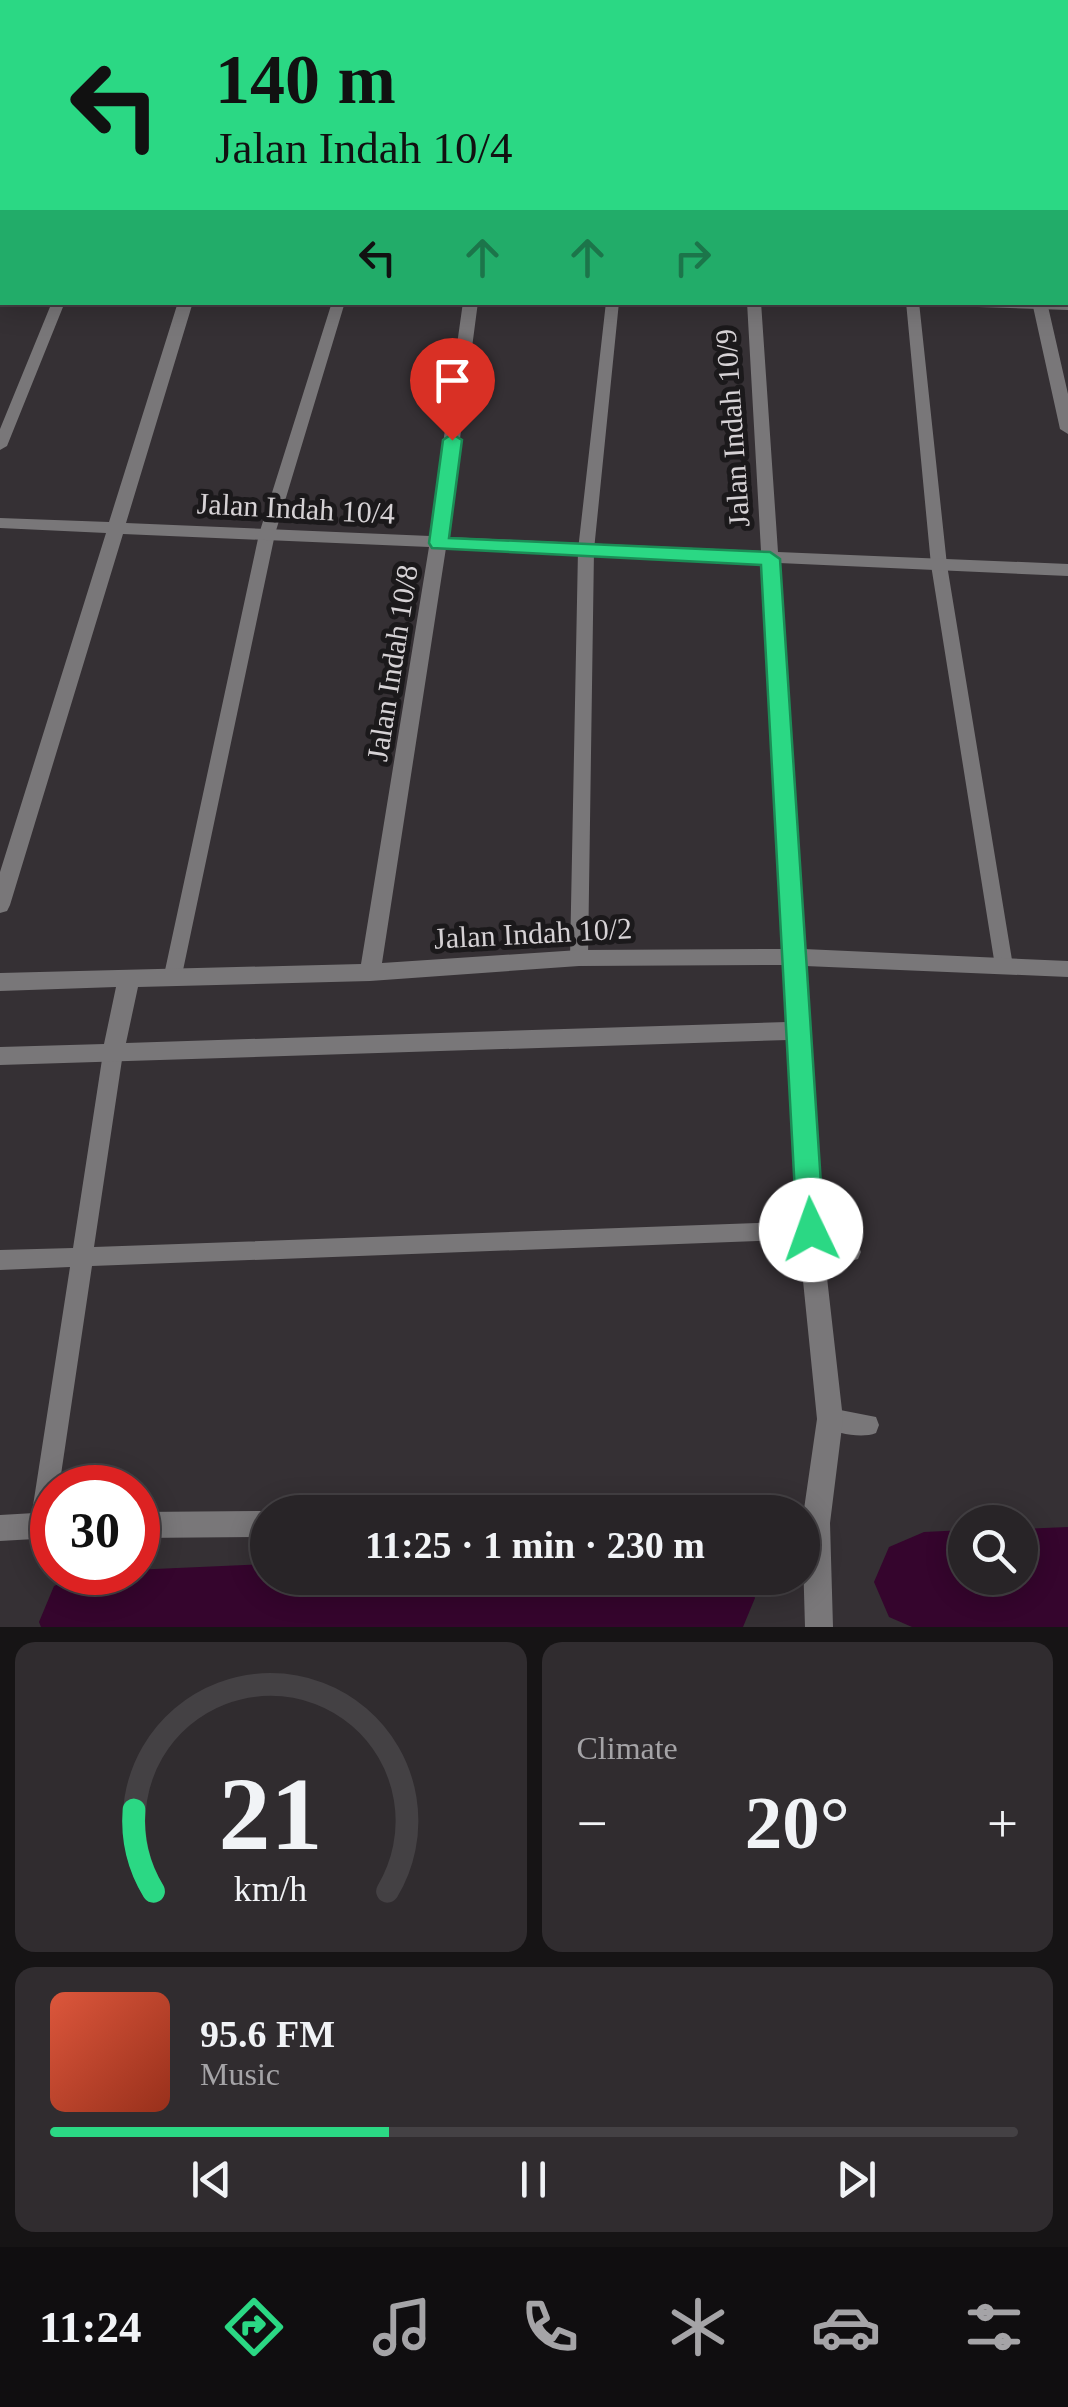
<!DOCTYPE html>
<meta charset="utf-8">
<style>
:root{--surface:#282427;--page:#302c2f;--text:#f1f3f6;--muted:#a5a4a7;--line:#444144;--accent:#2bd884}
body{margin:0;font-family:"Times New Roman",serif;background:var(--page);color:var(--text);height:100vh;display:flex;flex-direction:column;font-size:38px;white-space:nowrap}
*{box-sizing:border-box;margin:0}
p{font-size:32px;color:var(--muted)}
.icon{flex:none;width:55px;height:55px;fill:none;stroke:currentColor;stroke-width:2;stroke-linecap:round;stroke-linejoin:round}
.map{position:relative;height:1627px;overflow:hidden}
.details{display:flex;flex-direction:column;gap:15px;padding:15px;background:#161415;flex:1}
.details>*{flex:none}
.top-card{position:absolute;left:0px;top:0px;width:1070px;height:305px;box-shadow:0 5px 25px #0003,0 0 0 2px var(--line);background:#2bd884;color:#111;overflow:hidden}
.controls{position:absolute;left:948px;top:1505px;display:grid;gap:20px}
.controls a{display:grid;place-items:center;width:90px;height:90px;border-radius:50%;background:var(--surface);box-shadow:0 5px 25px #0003,0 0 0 2px var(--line);font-size:50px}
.speed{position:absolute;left:30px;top:1465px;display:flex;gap:20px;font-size:50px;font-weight:700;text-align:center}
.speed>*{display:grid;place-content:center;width:130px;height:130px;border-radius:50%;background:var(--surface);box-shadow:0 5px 25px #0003,0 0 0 2px var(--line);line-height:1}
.speed .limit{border:15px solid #d22;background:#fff;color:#111}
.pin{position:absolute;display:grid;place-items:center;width:85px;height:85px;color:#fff;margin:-102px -42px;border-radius:50% 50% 50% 0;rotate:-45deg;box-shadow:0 0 10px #0007}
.pin .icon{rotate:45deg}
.me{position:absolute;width:110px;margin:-55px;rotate:357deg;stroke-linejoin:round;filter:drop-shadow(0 0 8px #0008)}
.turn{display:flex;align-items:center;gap:35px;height:210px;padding:0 50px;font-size:45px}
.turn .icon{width:130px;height:130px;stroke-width:2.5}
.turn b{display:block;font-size:70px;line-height:85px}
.lanes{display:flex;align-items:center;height:95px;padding:0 50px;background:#0003;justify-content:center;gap:50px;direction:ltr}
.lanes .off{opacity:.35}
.big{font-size:75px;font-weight:700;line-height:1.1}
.details .widget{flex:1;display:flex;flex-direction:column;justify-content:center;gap:15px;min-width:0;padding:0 35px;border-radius:20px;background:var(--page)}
.details .dial{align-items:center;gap:0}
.dial svg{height:260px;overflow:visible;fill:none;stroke:var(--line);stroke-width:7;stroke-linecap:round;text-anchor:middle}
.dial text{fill:var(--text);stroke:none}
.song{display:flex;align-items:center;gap:30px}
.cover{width:120px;height:120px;border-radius:15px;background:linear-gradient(135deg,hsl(10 70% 55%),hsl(10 70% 35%))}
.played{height:10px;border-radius:5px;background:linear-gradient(90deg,var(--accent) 35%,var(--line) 35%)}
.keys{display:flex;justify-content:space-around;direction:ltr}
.heat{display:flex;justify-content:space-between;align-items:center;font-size:55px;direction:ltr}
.details .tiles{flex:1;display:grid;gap:15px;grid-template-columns:1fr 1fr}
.widget:last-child{grid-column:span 2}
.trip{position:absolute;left:250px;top:1495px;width:570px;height:100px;border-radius:50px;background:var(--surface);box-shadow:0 5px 25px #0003,0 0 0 2px var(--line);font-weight:700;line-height:100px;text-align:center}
.tabs{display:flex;height:160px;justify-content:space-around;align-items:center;background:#100e10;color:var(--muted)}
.tabs .icon{width:70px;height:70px}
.tabs .active{color:var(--accent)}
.tabs b{font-size:45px;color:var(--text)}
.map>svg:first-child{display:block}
</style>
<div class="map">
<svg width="1068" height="1627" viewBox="0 0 1068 1627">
<rect width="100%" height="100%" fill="#353034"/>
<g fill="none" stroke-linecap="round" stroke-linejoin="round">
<path fill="#35052d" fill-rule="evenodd" d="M1068 1527V1627H912L889 1617 874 1582 889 1547 924 1532 965 1530V1578H1020V1529Z
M268 1564V1578H747L755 1598 743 1627H41L39 1622 54 1586 87 1572Z"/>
<path fill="#797779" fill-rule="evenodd" d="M0 269H2V277H0Z
M52 302H65L7 446 0 450V429Z
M332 302H345L275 534 182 975 180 980 173 982 166 980 164 975 259 534Z
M606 302H619L594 550 588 958 586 963H572L570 958 578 550Z
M906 302H919L947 565 1013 966 1011 971H997L995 966 931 565Z
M940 302H1068V310L946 306Z
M113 1045 120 1047 123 1053 94 1247 811 1221 818 1223 822 1230 818 1237 811 1239 92 1266 59 1488H52V1528L50 1533 42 1537 34 1533 30 1525 70 1267 0 1270V1250L73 1248 103 1053 106 1047Z
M812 1241 858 1245 861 1252 858 1259C843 1264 819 1263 804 1258L801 1251 804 1244Z
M830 1408 876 1417 879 1425 876 1433C861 1439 837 1433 822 1427L819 1419 822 1411Z"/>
<path fill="#797779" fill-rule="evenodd" d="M2 65V73L0 74V66Z
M2 119V131L0 132V120Z
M178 302H193L126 523 430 536 463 302H478L447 537 761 551 747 302H761L778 552 1068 564V576L779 563 804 949 1068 961V977L805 966 824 1251 843 1419 830 1523 833 1627H805L802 1523 817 1419 800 1251 788 1040 0 1065V1047L104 1044 116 987 0 991V973L361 964 429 547 123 534 10 905 7 911 0 913V872L106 533 0 528V518L109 522ZM446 548 761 562 783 949 579 950 382 963ZM784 965 787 1022 126 1043 138 987 370 981 579 966Z
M1032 302H1047L1068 394V434L1060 429Z
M268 1511 273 1512H268V1537L138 1538V1512Z
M52 1512V1538L0 1541V1515Z"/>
<path fill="#cec8cc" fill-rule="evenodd" d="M809 0H855L856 2H811Z"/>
</g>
<path fill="#2bd884" stroke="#1c8c56" stroke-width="2.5" d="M452 434 462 440 449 538 770 552 780 559 824 1230 820 1239 811 1242 801 1239 797 1230 761 565 432 548 429 543 443 440Z"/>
<g text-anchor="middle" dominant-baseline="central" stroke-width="10" stroke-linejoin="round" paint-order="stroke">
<g font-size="30" fill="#d6d2d5" stroke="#1b191b">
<text transform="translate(732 428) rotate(-94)">Jalan Indah 10/9</text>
<text transform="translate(296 508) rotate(3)">Jalan Indah 10/4</text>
<text transform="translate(392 663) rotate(-81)">Jalan Indah 10/8</text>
<text transform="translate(533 933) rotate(-3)">Jalan Indah 10/2</text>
</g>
</g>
</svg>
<div class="controls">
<a><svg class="icon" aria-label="search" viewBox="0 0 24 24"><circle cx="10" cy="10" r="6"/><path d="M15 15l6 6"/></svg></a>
</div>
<div class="speed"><div class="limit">30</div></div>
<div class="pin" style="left:452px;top:440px;background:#d93025"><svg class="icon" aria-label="arrive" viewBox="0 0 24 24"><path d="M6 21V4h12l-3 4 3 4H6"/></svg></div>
<svg class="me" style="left:811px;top:1230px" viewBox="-20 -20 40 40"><circle r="19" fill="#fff"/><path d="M0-13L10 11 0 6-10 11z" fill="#2bd884"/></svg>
<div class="trip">11:25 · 1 min · 230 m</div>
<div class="top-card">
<div class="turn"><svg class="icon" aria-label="left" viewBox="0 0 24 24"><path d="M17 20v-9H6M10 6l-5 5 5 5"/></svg><div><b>140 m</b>Jalan Indah 10/4</div></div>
<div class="lanes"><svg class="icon" aria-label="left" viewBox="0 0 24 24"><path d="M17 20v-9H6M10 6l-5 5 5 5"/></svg><svg class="icon off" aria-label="ahead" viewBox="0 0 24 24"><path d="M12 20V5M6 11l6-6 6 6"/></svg><svg class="icon off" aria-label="ahead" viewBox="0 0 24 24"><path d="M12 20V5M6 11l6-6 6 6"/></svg><svg class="icon off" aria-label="right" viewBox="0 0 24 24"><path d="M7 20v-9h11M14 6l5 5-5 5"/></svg></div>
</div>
</div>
<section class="details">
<div class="tiles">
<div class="widget dial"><svg viewBox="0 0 100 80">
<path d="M14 69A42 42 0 1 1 86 69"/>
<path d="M14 69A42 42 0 0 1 8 44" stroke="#2bd884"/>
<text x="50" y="56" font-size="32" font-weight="700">21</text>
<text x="50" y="72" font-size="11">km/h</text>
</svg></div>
<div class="widget"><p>Climate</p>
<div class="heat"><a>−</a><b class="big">20°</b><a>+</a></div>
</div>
<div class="widget">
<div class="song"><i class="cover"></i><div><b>95.6 FM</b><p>Music</p></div></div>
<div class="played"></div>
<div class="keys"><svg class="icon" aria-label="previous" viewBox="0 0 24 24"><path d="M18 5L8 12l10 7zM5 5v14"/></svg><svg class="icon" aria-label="pause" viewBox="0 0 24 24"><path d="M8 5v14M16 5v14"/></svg><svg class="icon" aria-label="next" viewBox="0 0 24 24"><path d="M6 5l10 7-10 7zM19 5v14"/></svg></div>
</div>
</div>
</section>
<nav class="tabs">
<b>11:24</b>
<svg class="icon active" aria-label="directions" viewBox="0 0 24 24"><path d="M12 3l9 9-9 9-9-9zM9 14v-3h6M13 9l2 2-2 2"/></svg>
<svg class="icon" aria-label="music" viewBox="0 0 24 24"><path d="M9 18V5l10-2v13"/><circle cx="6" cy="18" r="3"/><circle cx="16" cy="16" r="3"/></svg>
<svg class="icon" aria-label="phone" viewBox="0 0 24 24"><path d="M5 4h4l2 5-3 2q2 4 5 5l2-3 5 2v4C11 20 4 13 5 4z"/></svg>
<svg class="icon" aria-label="climate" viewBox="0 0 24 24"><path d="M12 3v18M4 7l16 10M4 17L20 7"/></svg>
<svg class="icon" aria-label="car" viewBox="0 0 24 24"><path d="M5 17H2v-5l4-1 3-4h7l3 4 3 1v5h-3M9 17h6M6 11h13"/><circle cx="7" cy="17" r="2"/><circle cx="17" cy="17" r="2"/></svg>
<svg class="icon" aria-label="filters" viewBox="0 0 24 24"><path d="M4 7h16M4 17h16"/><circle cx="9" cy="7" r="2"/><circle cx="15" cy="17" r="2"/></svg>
</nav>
